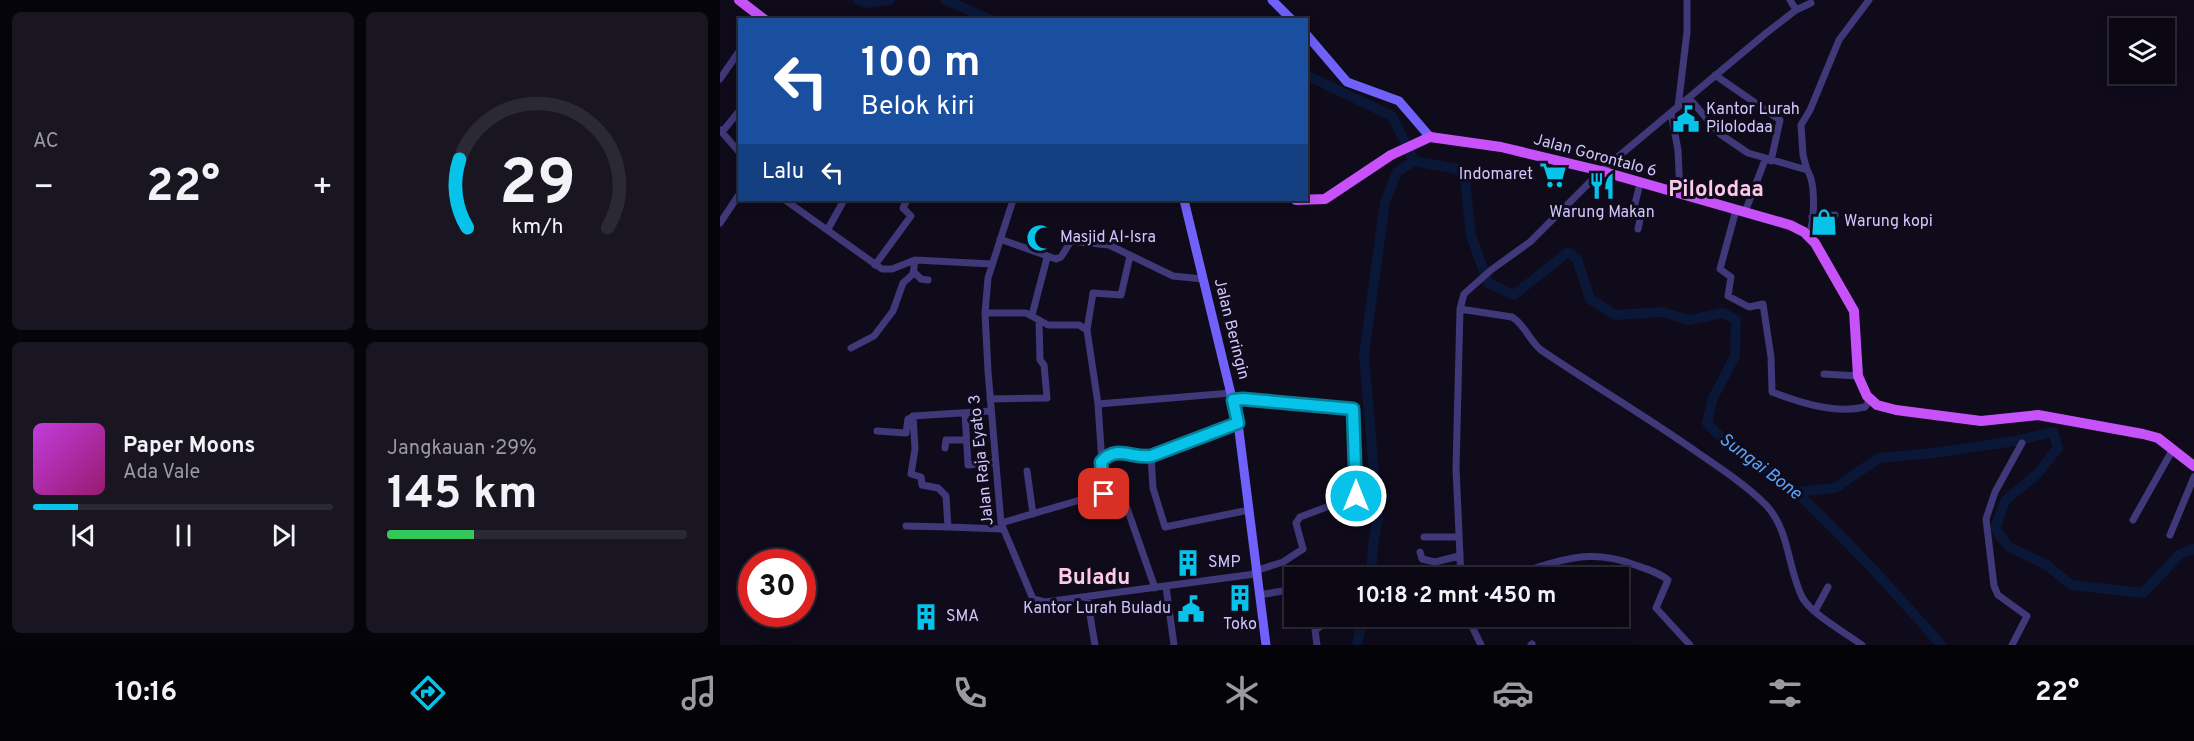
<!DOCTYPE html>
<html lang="id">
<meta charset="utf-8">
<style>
:root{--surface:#0b0814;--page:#191622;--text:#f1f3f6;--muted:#9a9aa0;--line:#2b2934;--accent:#07c3ea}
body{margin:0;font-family:Overpass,sans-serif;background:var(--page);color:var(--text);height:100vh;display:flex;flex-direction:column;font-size:22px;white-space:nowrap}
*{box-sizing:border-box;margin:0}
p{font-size:20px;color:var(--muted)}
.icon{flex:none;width:33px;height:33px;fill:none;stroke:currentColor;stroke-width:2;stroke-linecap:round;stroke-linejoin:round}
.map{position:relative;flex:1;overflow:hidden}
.panel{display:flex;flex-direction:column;gap:12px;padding:12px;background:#06040b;width:720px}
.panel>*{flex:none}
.top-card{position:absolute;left:18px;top:18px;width:570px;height:183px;border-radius:0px;box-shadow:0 3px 15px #0003,0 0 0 2px var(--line);background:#1a4fa0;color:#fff;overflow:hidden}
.fabs{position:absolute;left:1389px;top:18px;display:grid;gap:12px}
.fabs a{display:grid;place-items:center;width:66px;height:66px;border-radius:0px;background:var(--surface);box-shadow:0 3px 15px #0003,0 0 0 2px var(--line);font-size:30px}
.speed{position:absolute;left:18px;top:549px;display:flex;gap:12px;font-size:30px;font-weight:700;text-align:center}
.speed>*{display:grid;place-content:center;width:78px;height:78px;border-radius:50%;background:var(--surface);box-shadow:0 3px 15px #0003,0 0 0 2px var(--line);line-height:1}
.speed .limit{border:9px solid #d22;background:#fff;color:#111}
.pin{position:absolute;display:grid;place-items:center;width:51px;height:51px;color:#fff;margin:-26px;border-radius:12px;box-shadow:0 3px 9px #0006}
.me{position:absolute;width:66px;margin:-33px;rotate:0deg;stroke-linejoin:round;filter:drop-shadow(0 0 4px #0008)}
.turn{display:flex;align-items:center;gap:21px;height:126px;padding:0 24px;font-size:27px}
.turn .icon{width:78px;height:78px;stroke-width:2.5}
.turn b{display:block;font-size:42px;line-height:51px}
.then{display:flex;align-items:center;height:57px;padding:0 24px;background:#0003;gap:12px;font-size:22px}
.big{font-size:45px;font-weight:700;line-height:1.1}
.panel .card{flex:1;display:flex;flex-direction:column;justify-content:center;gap:9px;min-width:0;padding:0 21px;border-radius:9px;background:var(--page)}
.panel .dial{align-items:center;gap:0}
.dial svg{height:156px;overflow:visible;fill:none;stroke:var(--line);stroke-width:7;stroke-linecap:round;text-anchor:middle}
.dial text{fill:var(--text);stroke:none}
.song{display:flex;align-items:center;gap:18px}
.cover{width:72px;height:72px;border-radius:9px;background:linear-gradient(135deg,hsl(290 70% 55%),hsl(320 70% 35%))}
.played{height:6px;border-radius:3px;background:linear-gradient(90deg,var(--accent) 15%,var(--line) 15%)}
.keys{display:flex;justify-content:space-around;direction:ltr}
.heat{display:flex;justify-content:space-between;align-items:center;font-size:33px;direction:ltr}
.charge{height:9px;border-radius:4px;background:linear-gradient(90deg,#34c759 29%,var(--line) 0)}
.panel .tiles{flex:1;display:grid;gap:12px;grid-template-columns:repeat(2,1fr)}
.trip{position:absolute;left:564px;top:567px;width:345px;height:60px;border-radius:0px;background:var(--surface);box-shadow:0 3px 15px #0003,0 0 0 2px var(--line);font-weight:700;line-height:60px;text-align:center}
.dock{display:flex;height:96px;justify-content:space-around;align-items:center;background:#040308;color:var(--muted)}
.dock .icon{width:42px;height:42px}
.dock .selected{color:var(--accent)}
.dock b{font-size:27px;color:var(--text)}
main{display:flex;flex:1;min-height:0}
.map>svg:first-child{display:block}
</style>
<main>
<section class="panel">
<div class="tiles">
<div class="card"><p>AC</p>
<div class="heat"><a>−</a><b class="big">22°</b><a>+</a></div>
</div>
<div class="card dial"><svg viewBox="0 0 100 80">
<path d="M14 69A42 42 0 1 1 86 69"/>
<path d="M14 69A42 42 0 0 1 10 34" stroke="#07c3ea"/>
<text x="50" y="56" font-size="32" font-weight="700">29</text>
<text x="50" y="72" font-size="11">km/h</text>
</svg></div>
<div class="card">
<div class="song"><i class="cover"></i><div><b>Paper Moons</b><p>Ada Vale</p></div></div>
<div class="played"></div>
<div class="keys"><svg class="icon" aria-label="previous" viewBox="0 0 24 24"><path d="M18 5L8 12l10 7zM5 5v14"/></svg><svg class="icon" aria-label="pause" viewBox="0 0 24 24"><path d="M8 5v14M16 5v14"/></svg><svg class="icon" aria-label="next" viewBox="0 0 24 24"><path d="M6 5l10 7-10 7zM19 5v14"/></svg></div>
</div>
<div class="card"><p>Jangkauan · 29%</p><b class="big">145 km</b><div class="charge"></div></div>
</div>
</section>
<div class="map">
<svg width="1474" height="645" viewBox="0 0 1474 645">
<rect width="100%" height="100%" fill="#0f0b1b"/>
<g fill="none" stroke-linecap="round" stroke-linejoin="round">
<path stroke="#0a1736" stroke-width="10" d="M138 0 148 3 170 0
M225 0 272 20
M586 75 672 116 694 161 738 169 745 180 751 235 768 283 794 295 848 252 857 259 870 299 895 315 942 312 969 320 1003 313 1016 320 1015 356 993 398 987 423C1013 452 1050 467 1078 494 1128 541 1176 593 1221 645
M1076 492 1115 488 1159 458 1214 453 1295 441 1333 432 1338 448 1317 474 1285 501 1275 529 1289 547 1327 565 1351 585 1423 593 1460 554 1474 549
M651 578 653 545 658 519 644 355 665 202 677 172 694 161
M637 645 643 616"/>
<path stroke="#3f3879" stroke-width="7" d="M1070 0 1076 10
M995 75 1060 120 1051 161
M0 79 20 50
M969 98 1000 134 1028 153 1087 170C1096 182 1095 223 1088 236
M958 107 967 32V0
M951 113 958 150 960 194
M0 130 20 153
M2 132 20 110
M1087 170 1083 155 1081 125 1090 110 1119 40 1149 0
M65 200 162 269H172L195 260 272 264
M293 200 268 278 265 313 268 371 281 523 313 599 325 602 535 574
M1016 210 1000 269 1011 277 1008 296 1029 307 1043 304 1051 357 1052 392C1081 403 1115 414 1145 407L1150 400
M1025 212 1045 160
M1092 217 1115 215
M0 223 20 193
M108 229 124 200
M918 229 921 215 914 208 920 183
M280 239 336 259 341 257 351 241 389 245 453 276 483 279
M155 265 191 216 183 208 187 200
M194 272 201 279 208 280
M740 309 792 317C805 325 809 340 821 350 874 386 929 418 981 455 1003 470 1027 486 1046 505 1070 531 1067 566 1082 597 1091 614 1126 633 1142 645
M265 313H306L328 325H359L367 330 378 404 384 493 281 523
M312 315 327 258
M367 330 373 293 401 295 410 256
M131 348 154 336 173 311 183 283 193 274 195 260
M1104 374 1138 376
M270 399 327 398 324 365 320 360 319 320
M513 400 565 401 631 408 634 412 636 496 580 517 576 523 583 549 563 562 535 571
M378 404 511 393
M271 411 193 416 195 449 191 474 201 477 202 485 218 488 226 496 228 527 282 529
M245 413 248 465 275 462
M157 431 186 433 188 419 193 417
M225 448 226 440H245
M431 456 518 423
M381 462C397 444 412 459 431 456L433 488 445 527 529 510
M307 471 313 514
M384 493 390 490 401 491 435 588
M1413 520 1453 449
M186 526 228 527
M1450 535 1474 477
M704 537H738
M700 552 702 559 715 562 739 556
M741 578 736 468 740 309 744 294 771 270 810 242 881 171 1045 34 1076 10 1091 3
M785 578C832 563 865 546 915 565 927 569 938 572 948 580L936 608 970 645
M446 587 454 645
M539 595 569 590 571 593 574 592
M367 597 375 645
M1095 611 1108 587
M747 616 761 645
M597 645 595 630 610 620
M811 645 812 644
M1292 645 1307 616 1278 595 1274 586 1266 519 1275 492 1302 443"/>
<path stroke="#7061fa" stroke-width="9" d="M552 0 572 20
M586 34 627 82 679 101 710 137
M464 200 518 423 546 645"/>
<path stroke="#c752fa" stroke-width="10" d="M19 0 45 20
M576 200 605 199 671 155 710 137 781 147 881 171 1070 225 1084 232 1095 243 1134 311 1138 376 1147 396 1157 405 1176 410 1261 421 1318 415 1423 434 1438 438 1474 466"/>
</g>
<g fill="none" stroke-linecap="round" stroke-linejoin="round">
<defs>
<path id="route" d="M384 494 381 462C397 444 412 459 431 456L518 423 513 400 523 399 633 409 636 496"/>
</defs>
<use href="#route" stroke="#057f98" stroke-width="15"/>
<use href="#route" stroke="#07c3ea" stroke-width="10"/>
</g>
<defs>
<symbol id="civic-bare" viewBox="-9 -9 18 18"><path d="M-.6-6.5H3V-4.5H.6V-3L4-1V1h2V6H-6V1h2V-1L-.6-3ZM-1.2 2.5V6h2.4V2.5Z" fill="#07c3ea" stroke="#0f0b1b" stroke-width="2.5" paint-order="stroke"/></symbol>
<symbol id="supermarket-bare" viewBox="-9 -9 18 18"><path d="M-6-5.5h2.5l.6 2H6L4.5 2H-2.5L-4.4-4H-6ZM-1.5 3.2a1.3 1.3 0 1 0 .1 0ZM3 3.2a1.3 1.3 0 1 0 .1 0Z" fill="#07c3ea" stroke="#0f0b1b" stroke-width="2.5" paint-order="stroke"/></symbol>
<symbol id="restaurant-bare" viewBox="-9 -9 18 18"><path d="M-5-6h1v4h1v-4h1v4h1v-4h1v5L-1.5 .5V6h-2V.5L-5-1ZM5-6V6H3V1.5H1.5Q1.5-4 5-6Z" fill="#07c3ea" stroke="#0f0b1b" stroke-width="2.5" paint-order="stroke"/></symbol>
<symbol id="shop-bare" viewBox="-9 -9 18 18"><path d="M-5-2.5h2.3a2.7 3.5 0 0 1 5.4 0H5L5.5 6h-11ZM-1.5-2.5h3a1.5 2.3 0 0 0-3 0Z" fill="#07c3ea" stroke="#0f0b1b" stroke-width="2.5" paint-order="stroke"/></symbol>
<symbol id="mosque-bare" viewBox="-9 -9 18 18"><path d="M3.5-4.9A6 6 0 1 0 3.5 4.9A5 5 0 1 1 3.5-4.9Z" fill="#07c3ea" stroke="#0f0b1b" stroke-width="2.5" paint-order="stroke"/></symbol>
<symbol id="building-bare" viewBox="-9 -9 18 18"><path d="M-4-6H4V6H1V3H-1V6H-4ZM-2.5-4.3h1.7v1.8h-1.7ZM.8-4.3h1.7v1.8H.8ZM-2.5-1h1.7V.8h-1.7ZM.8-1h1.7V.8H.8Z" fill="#07c3ea" stroke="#0f0b1b" stroke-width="2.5" paint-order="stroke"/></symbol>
</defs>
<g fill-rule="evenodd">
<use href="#civic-bare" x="947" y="100" width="38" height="38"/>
<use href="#supermarket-bare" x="814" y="156" width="38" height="38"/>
<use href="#restaurant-bare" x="863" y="167" width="38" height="38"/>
<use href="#shop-bare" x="1085" y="203" width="38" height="38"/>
<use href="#mosque-bare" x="301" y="219" width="38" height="38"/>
<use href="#building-bare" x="449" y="544" width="38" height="38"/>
<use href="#building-bare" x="501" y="579" width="38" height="38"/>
<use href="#civic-bare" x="452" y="590" width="38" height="38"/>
<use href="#building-bare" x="187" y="598" width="38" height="38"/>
</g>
<g text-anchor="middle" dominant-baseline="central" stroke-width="6" stroke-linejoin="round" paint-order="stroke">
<g font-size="16" fill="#d1c7fd" stroke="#0f0b1b" text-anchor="start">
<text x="986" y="110">Kantor Lurah<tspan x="986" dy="18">Pilolodaa</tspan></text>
<text x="813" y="175" text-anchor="end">Indomaret</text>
<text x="882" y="213" text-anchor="middle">Warung Makan</text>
<text x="1124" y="222">Warung kopi</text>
<text x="340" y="238">Masjid Al-Isra</text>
<text x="488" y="563">SMP</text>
<text x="451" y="609" text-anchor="end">Kantor Lurah Buladu</text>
<text x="226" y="617">SMA</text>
<text x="520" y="625" text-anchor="middle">Toko</text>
</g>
<g font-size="16" fill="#d1c7fd" stroke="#0f0b1b">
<text transform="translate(875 156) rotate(15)">Jalan Gorontalo 6</text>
<text transform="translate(511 329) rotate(76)">Jalan Beringin</text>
<text transform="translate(262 460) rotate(-96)">Jalan Raja Eyato 3</text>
</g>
<g font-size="18" font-style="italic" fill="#59a4fa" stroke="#0f0b1b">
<text transform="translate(1040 467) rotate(37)">Sungai Bone</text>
</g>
<g font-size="22" font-weight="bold" fill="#fdc9e7" stroke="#0f0b1b">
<text x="996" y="190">Pilolodaa</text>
<text x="374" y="578">Buladu</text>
</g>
</g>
</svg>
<div class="fabs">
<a><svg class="icon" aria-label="layers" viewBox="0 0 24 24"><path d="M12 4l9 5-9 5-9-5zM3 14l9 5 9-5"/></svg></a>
</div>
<div class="speed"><div class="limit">30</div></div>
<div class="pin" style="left:384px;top:494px;background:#d93025"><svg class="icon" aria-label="arrive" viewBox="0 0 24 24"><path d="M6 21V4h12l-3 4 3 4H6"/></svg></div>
<svg class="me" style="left:636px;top:496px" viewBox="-20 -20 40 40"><circle r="17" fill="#07c3ea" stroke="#fff" stroke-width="3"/><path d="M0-11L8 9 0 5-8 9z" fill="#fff"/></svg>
<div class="trip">10:18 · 2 mnt · 450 m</div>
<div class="top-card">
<div class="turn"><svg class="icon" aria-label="left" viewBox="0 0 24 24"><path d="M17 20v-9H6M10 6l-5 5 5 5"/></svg><div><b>100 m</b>Belok kiri</div></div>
<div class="then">Lalu<svg class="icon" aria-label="left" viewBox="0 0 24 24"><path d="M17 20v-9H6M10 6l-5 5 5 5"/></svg></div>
</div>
</div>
</main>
<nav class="dock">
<b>10:16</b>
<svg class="icon selected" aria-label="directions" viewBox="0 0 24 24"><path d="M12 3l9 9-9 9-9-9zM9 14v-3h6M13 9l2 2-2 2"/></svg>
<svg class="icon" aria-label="music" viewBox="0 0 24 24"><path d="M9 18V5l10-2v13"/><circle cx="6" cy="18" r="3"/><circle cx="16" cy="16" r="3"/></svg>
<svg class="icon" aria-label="phone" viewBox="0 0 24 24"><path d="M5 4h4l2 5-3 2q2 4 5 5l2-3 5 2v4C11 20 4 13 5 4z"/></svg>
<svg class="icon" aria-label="climate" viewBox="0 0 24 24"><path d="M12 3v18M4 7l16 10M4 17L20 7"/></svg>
<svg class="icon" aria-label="car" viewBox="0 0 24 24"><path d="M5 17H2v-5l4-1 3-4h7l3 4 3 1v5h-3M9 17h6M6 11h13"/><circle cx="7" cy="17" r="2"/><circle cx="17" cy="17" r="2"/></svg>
<svg class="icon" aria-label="filters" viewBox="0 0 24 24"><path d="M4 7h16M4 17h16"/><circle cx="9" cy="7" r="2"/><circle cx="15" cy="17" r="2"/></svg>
<b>22°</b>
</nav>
